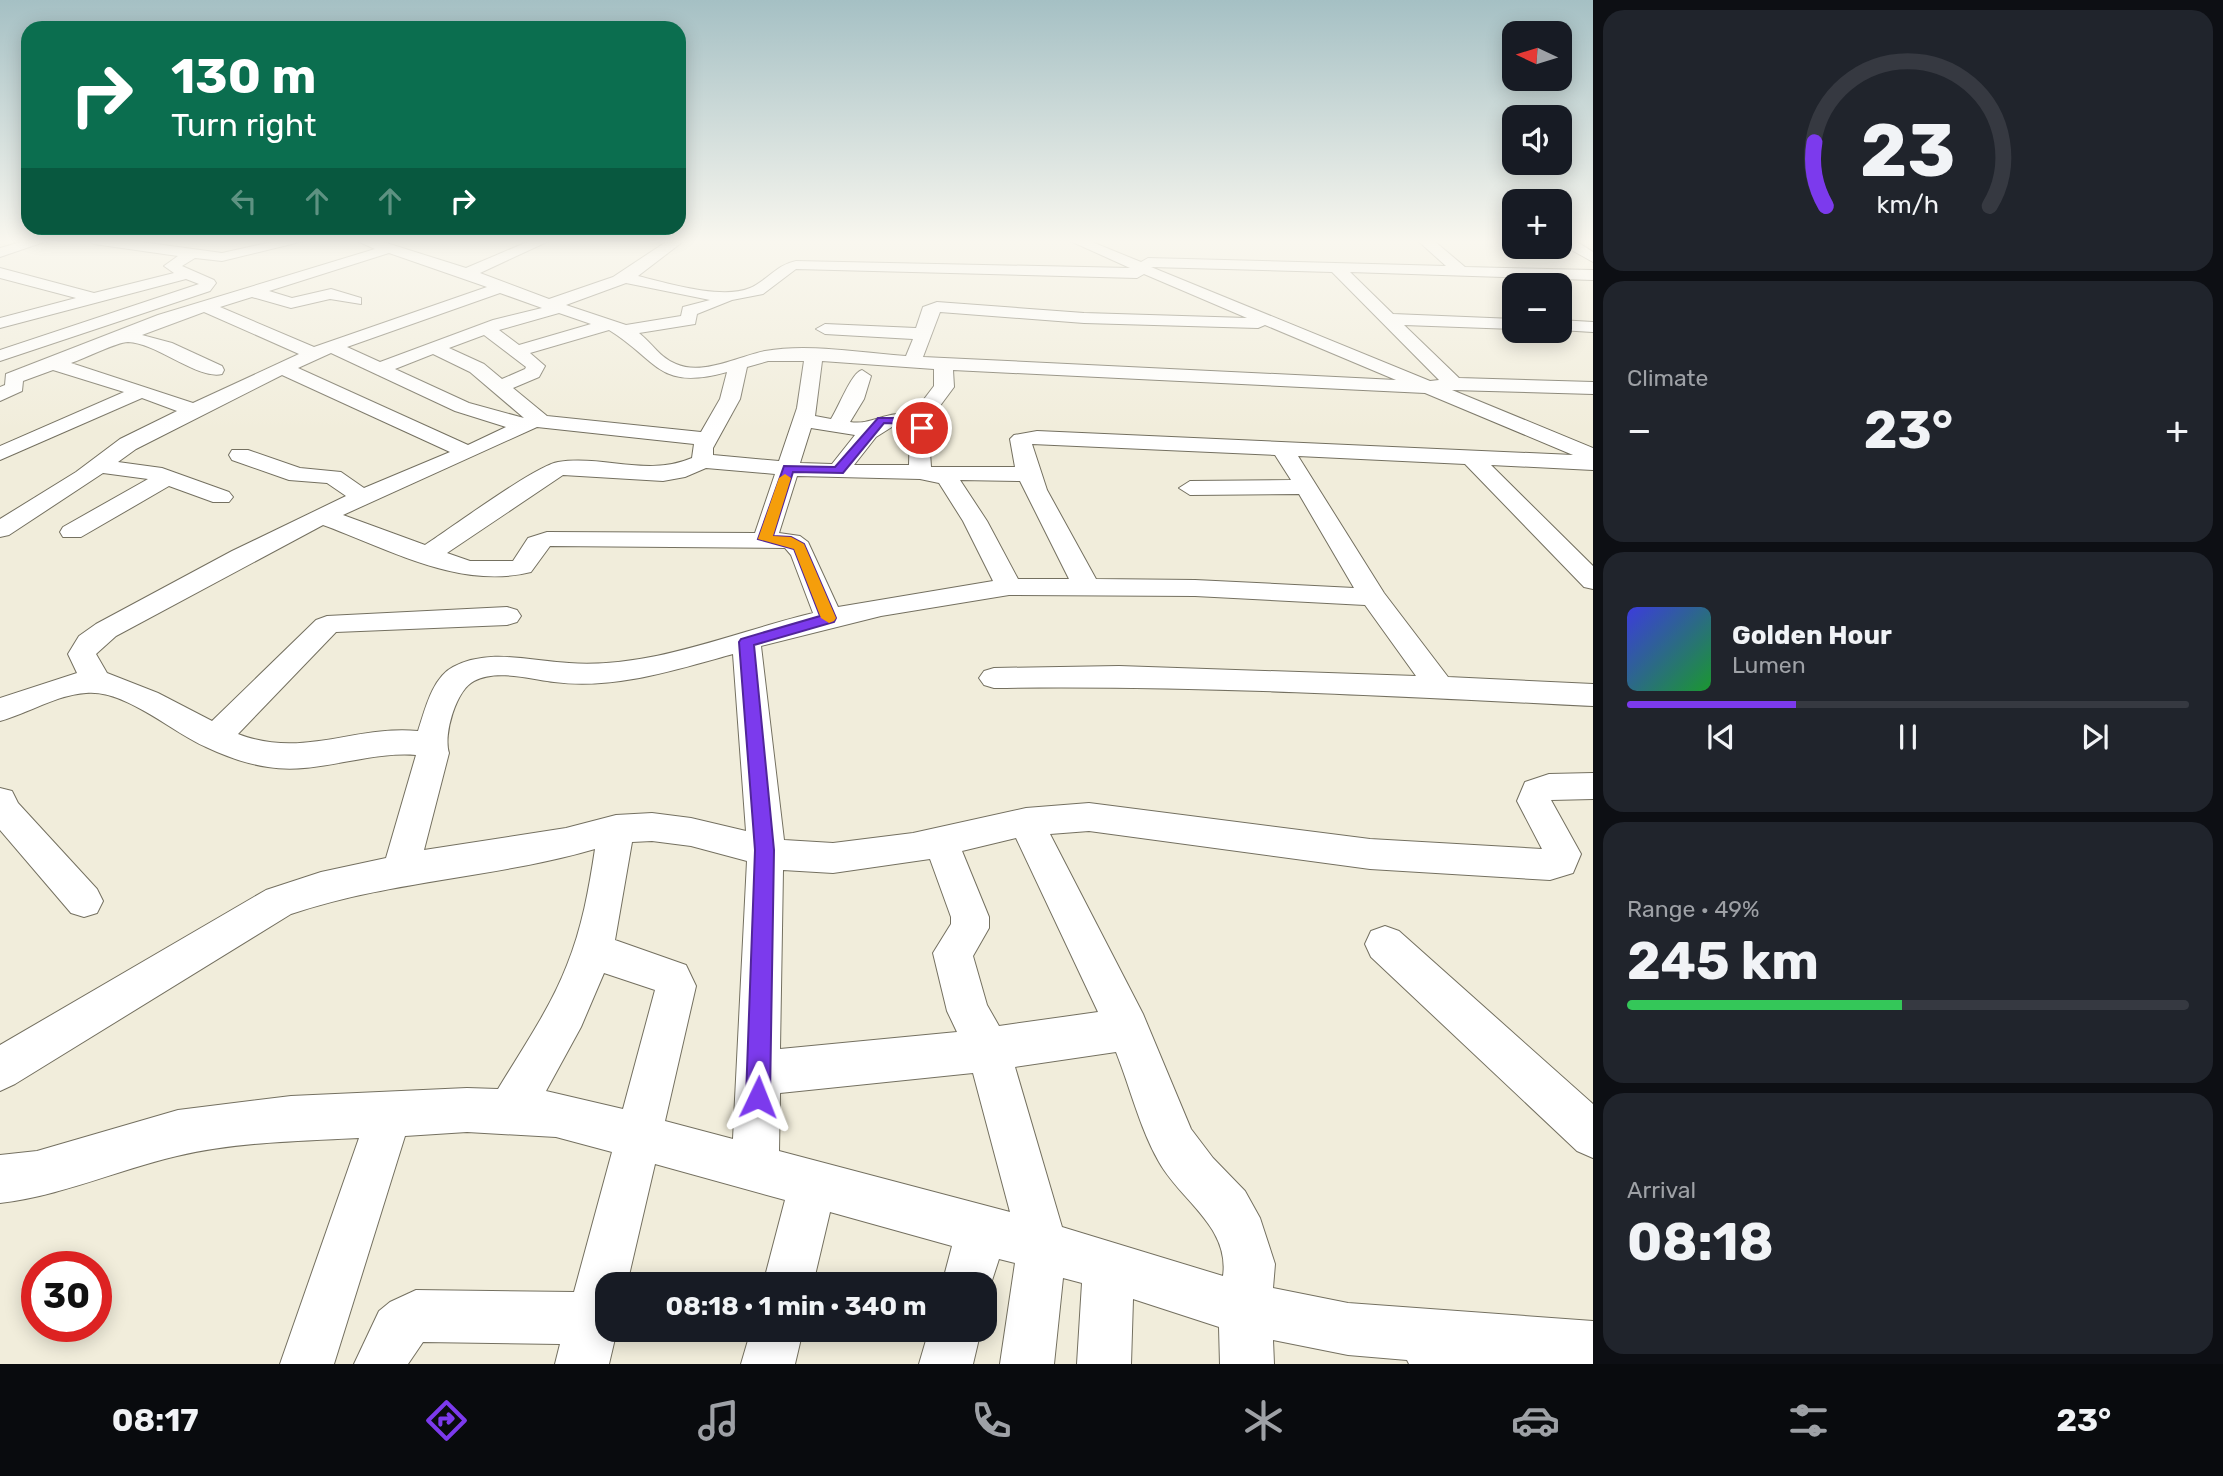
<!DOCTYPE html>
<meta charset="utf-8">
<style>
:root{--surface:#171b24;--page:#20242c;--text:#f1f3f6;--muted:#9ea1a6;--line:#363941;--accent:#7c3aed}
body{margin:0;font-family:Rubik,sans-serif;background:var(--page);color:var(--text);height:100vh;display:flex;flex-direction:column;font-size:26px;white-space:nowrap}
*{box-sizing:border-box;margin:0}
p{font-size:23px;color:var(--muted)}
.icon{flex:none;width:38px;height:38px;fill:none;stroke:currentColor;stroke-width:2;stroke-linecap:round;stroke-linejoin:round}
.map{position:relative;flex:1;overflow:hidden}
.details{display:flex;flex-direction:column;gap:10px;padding:10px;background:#0d0f14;width:630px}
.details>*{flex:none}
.hud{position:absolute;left:21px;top:21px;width:665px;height:214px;border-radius:21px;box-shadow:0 4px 18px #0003;background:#0b6e4f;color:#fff;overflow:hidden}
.needle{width:46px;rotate:274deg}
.buttons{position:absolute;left:1502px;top:21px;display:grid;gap:14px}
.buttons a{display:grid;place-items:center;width:70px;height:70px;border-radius:14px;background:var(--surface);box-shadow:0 4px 18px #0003;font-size:35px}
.speed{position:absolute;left:21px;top:1251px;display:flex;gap:14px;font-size:35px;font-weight:700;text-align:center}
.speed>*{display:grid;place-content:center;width:91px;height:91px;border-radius:50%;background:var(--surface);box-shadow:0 4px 18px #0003;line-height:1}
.speed .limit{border:10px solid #d22;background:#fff;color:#111}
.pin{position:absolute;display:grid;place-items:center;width:60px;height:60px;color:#fff;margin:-30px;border:4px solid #fff;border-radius:50%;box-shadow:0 2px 7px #0007}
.me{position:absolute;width:77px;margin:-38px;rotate:2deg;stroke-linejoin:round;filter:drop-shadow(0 0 5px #0008)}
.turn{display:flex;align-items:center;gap:24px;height:147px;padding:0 35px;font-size:32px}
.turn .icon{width:91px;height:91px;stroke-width:2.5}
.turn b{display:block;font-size:49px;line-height:60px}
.lanes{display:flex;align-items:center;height:66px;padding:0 35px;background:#0003;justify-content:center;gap:35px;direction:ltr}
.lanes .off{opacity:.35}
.big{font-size:52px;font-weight:700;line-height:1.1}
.details .tile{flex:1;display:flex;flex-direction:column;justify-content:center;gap:10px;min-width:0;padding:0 24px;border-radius:21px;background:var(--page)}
.details .dial{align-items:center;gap:0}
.dial svg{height:182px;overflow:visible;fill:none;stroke:var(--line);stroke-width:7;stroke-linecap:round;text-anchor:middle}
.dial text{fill:var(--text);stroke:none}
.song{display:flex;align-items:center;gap:21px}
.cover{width:84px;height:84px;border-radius:10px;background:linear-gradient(135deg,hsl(240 70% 55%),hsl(130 70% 35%))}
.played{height:7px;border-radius:4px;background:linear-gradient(90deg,var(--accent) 30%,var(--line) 30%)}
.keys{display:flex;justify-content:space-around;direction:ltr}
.heat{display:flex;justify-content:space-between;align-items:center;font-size:38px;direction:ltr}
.charge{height:10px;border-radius:5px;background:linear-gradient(90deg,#34c759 49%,var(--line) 0)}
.trip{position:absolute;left:595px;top:1272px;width:402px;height:70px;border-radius:21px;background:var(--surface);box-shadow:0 4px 18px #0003;font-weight:700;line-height:70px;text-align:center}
.tab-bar{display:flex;height:112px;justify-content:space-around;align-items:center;background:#090b0e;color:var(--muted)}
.tab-bar .icon{width:49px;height:49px}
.tab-bar .current{color:var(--accent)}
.tab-bar b{font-size:32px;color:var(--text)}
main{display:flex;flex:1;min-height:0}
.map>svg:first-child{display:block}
</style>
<main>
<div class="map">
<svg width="1593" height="1364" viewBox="0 0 1593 1364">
<rect width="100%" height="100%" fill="#f1eddb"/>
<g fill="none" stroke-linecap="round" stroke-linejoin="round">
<defs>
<path id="minor" d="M28 240H50L0 257V248Z
M87 240H127L222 253 281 240H308L222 261 195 258 182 266 214 280 216 283 210 291 0 361V350L199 284 186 279 0 328V318L76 298 0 278V268L94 293 174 273 164 266 178 256 94 244Z
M355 240H377L466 268 532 240H551L480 273 549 299 613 277 669 240H685L638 276C667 283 722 300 750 288 768 280 776 265 796 261L1130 268 1068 240H1087L1141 262 1148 258 1446 266 1417 240H1433L1465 267 1593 270V280L1350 272 1393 314 1514 319V329L1404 325 1459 378 1593 382V394L1452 390 1593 448V470L1491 465 1593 566V589L1584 587 1465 464 1298 456 1384 593 1448 677 1593 684V706C1393 696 1194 685 994 688L984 685 979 678 984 671 994 668 1119 666 1416 676 1365 605 1195 596 1009 595 881 616 761 646 784 840 833 843 913 833 1026 808 1089 803 1370 839 1542 849 1517 801 1525 782 1549 774 1593 773V799L1551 800 1581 854 1573 873 1550 880 1370 869 1089 831 1050 834 1143 1014 1191 1129 1213 1158 1245 1191 1260 1218 1275 1264 1273 1288 1348 1303 1593 1321V1364H1409L1407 1360 1348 1355 1273 1340 1274 1364H1220L1219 1327 1133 1299 1131 1364H1077L1082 1283 1063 1278 1054 1364H1000L1015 1263 999 1259 985 1302V1284H942L952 1246 830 1212 813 1284H763L785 1200 655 1164 627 1284H607V1330H617L609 1364H555L560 1344 423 1342 408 1364H354L379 1311 390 1302 416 1290 574 1292 612 1152 556 1137 467 1132 405 1136 334 1364H280L359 1138C299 1141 235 1142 177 1156 117 1170 61 1196 0 1203V1155L37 1151 178 1110 291 1096 467 1088 498 1089C522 1049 550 1009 567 965 582 928 589 889 595 849 496 878 392 880 291 914L15 1084 0 1091V1045L266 890 321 872 386 858 416 755C366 751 318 775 268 767 247 764 225 756 206 747 173 733 125 689 86 693 56 695 29 713 0 721V698L77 673 68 654 79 636 96 624 232 551 346 496 327 483 289 480 232 460 229 455 232 450H248L300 468 341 472 364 488 450 452 282 375 136 449 118 462 162 468 229 492 233 497 229 502H213L169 486 81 537H63L60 532 63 527 148 479 103 473 9 535 0 537V519L76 472 120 439 177 411 142 398 0 460V446L124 392 53 370 23 381 22 391 0 401V387L5 385 6 374 158 315 375 249ZM389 253 487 287 314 347 220 307 252 297 291 308 330 299 361 304V298L331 289 292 298 269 291ZM1151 267 1332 272 1439 380 1430 381ZM796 269 1137 278 1144 274 1247 318 1084 313 937 302 923 307 916 328 825 324 816 329 825 334 913 339 906 356C861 353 809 343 765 351 739 356 703 376 676 364 660 358 652 343 639 333L695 324 697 314 732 300 763 294ZM626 283 710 300 683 307 681 316 626 325 566 305ZM500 293 542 308 493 320 380 362 347 347ZM204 312 299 354 193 403 71 363C84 359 117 342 128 342 157 343 198 380 222 374L224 370 222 366 172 343 142 335ZM940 312 1084 323 1258 328 1265 325 1396 380 923 357ZM559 313 591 324 519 345 499 330ZM609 330C659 361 658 391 727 372L720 399 701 432 547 416 513 388 539 377 545 366 530 353ZM484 335 526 367 525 369 502 379 484 364 449 348ZM331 353 455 411 506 427 468 445 298 368ZM433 354 470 372 524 418 469 403 395 369ZM768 361H804L797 408 779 461 713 455V448L740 399 747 367ZM822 361 934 369V386L912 415C888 409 872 426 850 422L864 399 871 376 862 370C851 373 839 407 831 419L815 416ZM953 370 1425 393 1573 455 1037 431 1014 435 1010 439 1015 467H931L928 422 954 387ZM895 425 910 428 909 465H854L876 437ZM537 427 694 444 692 458C647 477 604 455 558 462 535 466 451 528 425 545L343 515ZM811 428 855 435 832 464 800 463ZM1032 444 1275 455 1291 480 1190 481 1179 488 1190 495 1299 494 1354 588 1195 580 1096 579 1047 490ZM706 468 775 474 755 533 547 532 528 538 513 561H470L447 553 563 475 663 481 685 477ZM797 476 920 479 939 483 963 521 993 581 838 607 808 542 800 536 779 533ZM960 480 1020 481 1069 579H1018L987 521ZM323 525C389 549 460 590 531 572L550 546 785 548 791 555 813 613C734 632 651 669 569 663 530 661 489 648 453 667 432 678 425 710 418 731 354 725 303 759 238 734L336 632 507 625 517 622 521 616 517 610 507 607 327 616 316 620 212 721 158 693 107 673 96 654 116 636ZM733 654 746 831 691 818 652 813 616 815 566 828 424 850 449 753C443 735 456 690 474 681 497 669 530 679 554 682 614 690 675 670 733 654ZM1016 838 1098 1012 999 1026 987 1005 973 956 989 928V917L962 851ZM652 841 691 846 747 861 733 1139 665 1121 696 986 686 965 615 940 632 842ZM930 859 951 917V924L933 953 947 1011 957 1032 780 1049 783 870 833 873ZM604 973 655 990 623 1109 546 1091 581 1027ZM1116 1052C1130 1087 1140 1129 1159 1162 1181 1201 1230 1227 1223 1276L1062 1227 1015 1067ZM973 1073 1010 1212 779 1151 780 1093Z
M1559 240H1574L1593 252V262L1559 243Z
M1559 320 1593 322V332L1559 330Z
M0 788 12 791 18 803 97 889 103 901 97 913 84 917 71 913 0 830Z
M1385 926 1399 931 1593 1104V1158L1577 1151 1371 957 1365 944 1371 931Z
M751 1330H803L795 1364H741Z
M929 1330H981L973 1364H919Z"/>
</defs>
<use href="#minor" stroke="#747060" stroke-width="2"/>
<use href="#minor" fill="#fff" fill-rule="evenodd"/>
</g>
<linearGradient id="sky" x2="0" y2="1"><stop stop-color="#a5c0c4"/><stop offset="0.56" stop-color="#f9f7ef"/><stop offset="1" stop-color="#f9f7ef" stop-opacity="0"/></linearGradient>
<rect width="1593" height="431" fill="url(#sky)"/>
<path fill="#7c3aed" stroke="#51269a" stroke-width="2" d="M878 418H912L928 428 922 431 910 424 884 423 843 473 793 472 773 536 791 537 804 544 836 618 834 622 754 645 774 850 770 1097 767 1106 758 1109 750 1106 746 1097 755 850 739 642 741 639 820 616 794 549 758 539 784 466 835 467Z"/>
<path fill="#f59e0b" d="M785 474 791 478 773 536 791 537 804 544 836 618 834 621 829 623 821 618 794 549 758 539 779 478Z"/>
</svg>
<div class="buttons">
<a><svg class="needle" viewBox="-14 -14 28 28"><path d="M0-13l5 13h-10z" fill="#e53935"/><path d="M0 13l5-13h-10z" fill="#9ea1a6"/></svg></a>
<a><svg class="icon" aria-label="sound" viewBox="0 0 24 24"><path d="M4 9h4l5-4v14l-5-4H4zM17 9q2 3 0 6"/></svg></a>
<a>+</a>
<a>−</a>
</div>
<div class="speed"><div class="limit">30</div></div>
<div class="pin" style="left:922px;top:428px;background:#d93025"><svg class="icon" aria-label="arrive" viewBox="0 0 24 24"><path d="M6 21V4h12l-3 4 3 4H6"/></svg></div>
<svg class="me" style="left:758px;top:1097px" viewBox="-20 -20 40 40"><path d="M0-17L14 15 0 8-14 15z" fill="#7c3aed" stroke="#fff" stroke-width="4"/></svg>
<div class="trip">08:18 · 1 min · 340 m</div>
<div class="hud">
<div class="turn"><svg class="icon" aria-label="right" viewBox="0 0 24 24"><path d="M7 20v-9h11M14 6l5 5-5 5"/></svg><div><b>130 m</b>Turn right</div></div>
<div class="lanes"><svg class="icon off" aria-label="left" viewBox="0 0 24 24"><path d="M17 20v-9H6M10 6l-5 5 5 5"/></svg><svg class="icon off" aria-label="ahead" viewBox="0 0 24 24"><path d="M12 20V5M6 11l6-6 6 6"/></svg><svg class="icon off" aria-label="ahead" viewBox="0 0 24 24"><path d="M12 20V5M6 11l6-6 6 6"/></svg><svg class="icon" aria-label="right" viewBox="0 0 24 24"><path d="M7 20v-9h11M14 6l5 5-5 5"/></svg></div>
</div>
</div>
<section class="details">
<div class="tile dial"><svg viewBox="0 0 100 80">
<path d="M14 69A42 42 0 1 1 86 69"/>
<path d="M14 69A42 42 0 0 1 9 41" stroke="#7c3aed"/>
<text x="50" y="56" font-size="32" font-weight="700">23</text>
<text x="50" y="72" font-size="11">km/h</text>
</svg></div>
<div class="tile"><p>Climate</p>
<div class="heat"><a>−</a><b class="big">23°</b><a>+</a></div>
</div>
<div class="tile">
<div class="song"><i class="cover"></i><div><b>Golden Hour</b><p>Lumen</p></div></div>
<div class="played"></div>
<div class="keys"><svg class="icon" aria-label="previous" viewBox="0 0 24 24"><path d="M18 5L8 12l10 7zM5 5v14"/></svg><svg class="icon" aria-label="pause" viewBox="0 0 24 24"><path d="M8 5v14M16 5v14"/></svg><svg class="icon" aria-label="next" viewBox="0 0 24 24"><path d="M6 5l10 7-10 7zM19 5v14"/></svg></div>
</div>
<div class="tile"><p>Range · 49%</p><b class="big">245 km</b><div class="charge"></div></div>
<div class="tile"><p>Arrival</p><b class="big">08:18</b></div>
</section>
</main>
<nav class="tab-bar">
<b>08:17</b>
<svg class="icon current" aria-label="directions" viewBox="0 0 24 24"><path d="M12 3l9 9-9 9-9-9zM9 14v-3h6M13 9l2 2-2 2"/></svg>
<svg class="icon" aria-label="music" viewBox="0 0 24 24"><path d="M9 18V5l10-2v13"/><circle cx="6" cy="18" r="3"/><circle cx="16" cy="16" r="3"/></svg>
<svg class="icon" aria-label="phone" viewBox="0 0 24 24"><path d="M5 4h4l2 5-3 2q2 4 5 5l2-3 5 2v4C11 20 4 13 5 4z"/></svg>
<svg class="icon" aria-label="climate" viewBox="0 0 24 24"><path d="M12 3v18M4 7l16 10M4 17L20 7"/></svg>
<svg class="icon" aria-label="car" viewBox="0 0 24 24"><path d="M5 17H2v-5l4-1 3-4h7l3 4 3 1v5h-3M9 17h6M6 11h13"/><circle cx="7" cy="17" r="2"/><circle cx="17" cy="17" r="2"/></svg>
<svg class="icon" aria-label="filters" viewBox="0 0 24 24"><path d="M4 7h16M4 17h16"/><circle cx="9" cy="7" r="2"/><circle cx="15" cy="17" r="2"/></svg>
<b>23°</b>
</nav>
